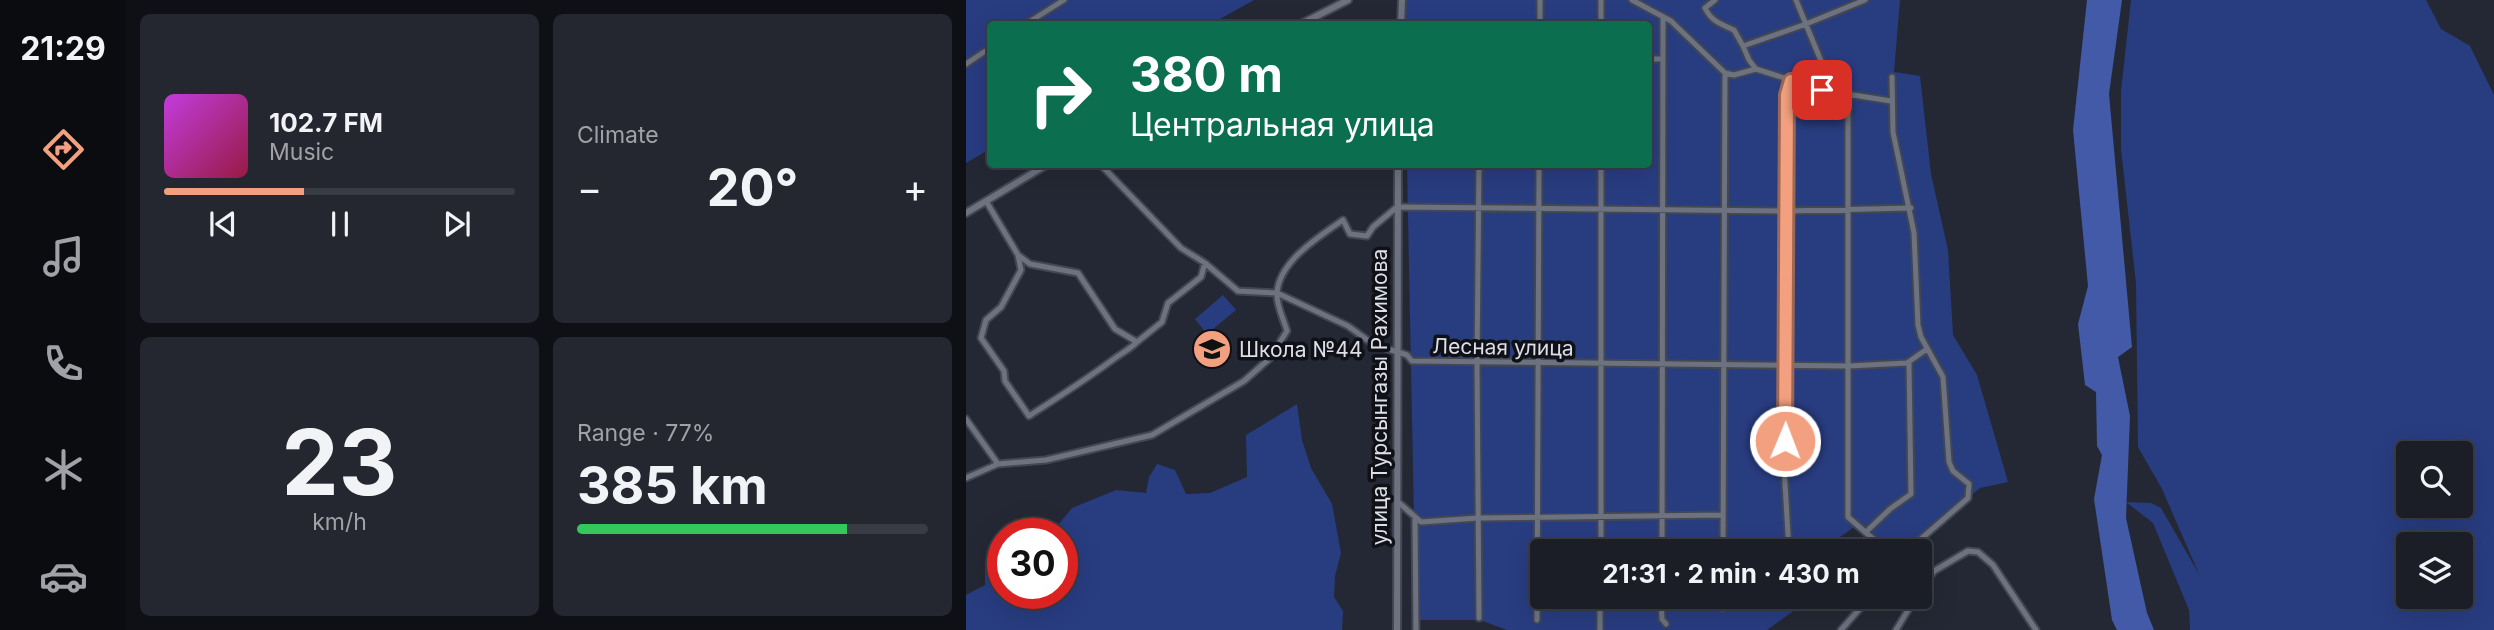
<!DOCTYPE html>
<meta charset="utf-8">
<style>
:root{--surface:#1b1e27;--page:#24272f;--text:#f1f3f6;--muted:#a0a2a7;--line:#393c44;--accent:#f2a07f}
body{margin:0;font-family:Inter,sans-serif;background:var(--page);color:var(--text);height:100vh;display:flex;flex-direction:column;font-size:26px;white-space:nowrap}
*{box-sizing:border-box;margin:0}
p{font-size:23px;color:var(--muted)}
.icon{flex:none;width:38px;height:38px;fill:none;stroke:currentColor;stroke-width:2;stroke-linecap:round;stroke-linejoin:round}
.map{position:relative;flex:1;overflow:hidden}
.details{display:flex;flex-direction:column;gap:14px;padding:14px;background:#0f1015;width:840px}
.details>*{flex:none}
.banner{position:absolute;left:21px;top:21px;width:665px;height:147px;border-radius:7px;box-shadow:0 7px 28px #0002,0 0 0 2px var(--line);background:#0b6e4f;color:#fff;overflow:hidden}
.buttons{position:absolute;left:1430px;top:441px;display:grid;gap:14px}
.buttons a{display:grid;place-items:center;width:77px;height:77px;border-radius:7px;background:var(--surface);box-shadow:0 7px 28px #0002,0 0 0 2px var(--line);font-size:35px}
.speed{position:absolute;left:21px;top:518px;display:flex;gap:14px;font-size:35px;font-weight:700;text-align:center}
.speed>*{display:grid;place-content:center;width:91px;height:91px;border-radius:50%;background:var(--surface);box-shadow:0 7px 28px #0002,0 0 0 2px var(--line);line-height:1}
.speed .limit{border:10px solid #d22;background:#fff;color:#111}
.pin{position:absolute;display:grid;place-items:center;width:60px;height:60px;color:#fff;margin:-30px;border-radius:14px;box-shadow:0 4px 10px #0006}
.me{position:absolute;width:77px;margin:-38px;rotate:1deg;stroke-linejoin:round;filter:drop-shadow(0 0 5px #0008)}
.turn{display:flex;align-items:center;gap:24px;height:147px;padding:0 28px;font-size:32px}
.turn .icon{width:91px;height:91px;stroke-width:2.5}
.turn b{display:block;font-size:49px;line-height:60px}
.big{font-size:52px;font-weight:700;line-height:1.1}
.details .widget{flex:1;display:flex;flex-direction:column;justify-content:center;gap:10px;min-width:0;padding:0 24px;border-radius:10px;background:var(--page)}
.details .dial{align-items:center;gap:0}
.dial b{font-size:91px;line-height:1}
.song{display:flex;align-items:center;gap:21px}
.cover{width:84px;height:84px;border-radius:10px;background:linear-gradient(135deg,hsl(290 70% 55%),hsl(340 70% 35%))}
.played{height:7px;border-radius:4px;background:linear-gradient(90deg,var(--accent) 40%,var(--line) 40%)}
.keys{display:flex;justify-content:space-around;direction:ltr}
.heat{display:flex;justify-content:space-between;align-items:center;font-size:38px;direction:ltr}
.charge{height:10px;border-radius:5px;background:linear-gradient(90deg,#34c759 77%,var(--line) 0)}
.details .tiles{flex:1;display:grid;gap:14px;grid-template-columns:repeat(2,1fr)}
.trip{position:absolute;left:564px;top:539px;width:402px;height:70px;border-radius:7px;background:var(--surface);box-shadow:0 7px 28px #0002,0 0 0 2px var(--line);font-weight:700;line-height:70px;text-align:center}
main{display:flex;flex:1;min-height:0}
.tab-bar{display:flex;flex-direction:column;width:126px;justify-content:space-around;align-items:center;background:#0b0c10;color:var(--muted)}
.tab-bar .icon{width:49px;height:49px}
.tab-bar .active{color:var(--accent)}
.tab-bar b{font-size:32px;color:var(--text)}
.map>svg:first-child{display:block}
</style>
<main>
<nav class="tab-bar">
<b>21:29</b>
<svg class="icon active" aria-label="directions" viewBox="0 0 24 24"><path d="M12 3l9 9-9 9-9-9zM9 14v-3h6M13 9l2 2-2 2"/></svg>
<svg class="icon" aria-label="music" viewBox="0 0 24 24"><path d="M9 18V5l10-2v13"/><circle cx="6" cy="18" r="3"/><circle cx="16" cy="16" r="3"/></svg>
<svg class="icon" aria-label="phone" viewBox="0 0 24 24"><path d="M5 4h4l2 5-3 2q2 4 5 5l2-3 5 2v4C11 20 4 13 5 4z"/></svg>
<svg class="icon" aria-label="climate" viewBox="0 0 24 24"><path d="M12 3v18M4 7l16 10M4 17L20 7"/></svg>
<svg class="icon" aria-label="car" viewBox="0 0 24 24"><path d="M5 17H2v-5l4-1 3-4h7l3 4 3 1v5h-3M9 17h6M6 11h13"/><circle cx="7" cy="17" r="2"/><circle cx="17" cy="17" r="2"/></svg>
</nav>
<section class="details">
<div class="tiles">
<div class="widget">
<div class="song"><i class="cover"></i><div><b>102.7 FM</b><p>Music</p></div></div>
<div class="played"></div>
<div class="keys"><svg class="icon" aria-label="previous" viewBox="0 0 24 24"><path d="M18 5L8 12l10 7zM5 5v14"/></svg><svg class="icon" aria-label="pause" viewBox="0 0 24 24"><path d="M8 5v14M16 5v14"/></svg><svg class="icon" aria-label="next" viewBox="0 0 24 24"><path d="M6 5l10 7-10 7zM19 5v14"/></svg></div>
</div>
<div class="widget"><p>Climate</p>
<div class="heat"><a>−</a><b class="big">20°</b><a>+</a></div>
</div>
<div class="widget dial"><b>23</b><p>km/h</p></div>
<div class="widget"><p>Range · 77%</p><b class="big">385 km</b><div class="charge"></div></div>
</div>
</section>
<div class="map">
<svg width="1528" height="630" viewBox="0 0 1528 630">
<rect width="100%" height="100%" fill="#242834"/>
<path fill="#283c80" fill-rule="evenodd" d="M0 0H288L245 24H24V149L0 163Z
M438 0H934L928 72 954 76 965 174 982 250 987 335 1011 375 1042 482 1014 488 939 551H921L892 524 863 545 867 551H576V597H847L801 630H541L514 620H450L441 165 682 164V24H439Z
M1165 0H1460L1475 29 1504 46 1528 95V630H1224L1223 610 1187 523 1160 502 1185 503 1195 508 1233 574 1196 489 1172 447 1170 283 1155 149V91ZM1442 453H1494V506H1442ZM1442 544H1494V597H1442Z
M257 295 270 310 241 334 229 319Z
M331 404 336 440 345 468 366 504 375 553 369 576 368 597 377 611 376 630H0V595L19 585V567L37 544V593H96V534H44L56 518 71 523 92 525 106 508 150 490 180 493 183 477 191 464 209 470 220 494 244 493 281 477 280 435Z"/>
<path fill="#425aa7" d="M1121 0H1156L1143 94 1166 347 1152 357 1164 416 1160 518 1181 613 1188 630H1151L1146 620 1128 499 1136 455 1131 446 1130 392 1119 385 1112 324 1122 286 1107 130Z"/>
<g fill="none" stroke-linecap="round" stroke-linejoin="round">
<defs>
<path id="minor" d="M574 0V24
M635 0V24
M666 0 705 21 759 73 768 75 790 69 856 90 925 101
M749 0 739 8C746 22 755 24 768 30L777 46
M830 0 855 61 856 90
M60 24 98 0
M682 59H696
M0 64 24 48
M790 69 783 60 777 46 840 24 899 0
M926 77 927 132 948 233 952 325 955 337 977 377 983 462 987 471 1003 484 1002 498 941 551
M882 95V517L921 551
M134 164 215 248 239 263 272 291 311 293 382 326 407 344 441 355 446 361 883 366 941 363 961 349
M20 201 52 255 64 264 112 273 149 329 171 342C163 350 154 354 145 361 118 381 91 398 63 416L39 381 38 371 15 338 20 320 35 307 55 270 52 255
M171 342 196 322 202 303 235 277 239 263
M0 419 32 464
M0 478 32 464 80 460 186 435 278 381 303 359 321 331C318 320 310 305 311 293 313 261 354 236 377 220L384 234 401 236 407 227 431 207 820 211 945 208
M432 502 455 522 512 518 757 515
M449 519 450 630
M900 532 924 509 945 494 943 362
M635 551V164
M696 551 697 17
M757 551 759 73
M823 551 818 467 820 145 821 95 825 81
M954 590 968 571 1002 551 1012 552 1027 565 1070 630
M695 597 696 619 700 624
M757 597V608
M513 618 511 363 513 164
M571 620 573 164
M634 630V597
M875 630 904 597
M930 630 950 597"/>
<path id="tertiary" d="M335 24 382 0
M435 24 436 0
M0 213 82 164
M431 630 432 164"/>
</defs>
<use href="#minor" stroke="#434751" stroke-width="9"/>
<use href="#tertiary" stroke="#434751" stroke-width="10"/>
<use href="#minor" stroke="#6c7280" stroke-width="5"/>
<use href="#tertiary" stroke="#6c7280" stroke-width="6"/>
</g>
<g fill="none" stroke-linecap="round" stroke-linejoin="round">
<defs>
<path id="route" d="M819 441 821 95 825 81 856 90"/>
</defs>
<use href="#route" stroke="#9d6853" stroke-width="18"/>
<use href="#route" stroke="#f2a07f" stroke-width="12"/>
</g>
<defs>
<symbol id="school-disc" viewBox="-11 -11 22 22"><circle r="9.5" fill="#f2a07f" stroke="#0f1117"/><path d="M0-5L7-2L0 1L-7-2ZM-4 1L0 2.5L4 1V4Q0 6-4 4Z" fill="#111"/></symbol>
</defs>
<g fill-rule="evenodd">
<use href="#school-disc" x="224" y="327" width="44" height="44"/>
</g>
<g text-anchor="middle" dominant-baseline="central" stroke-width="7" stroke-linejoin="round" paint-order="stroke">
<g font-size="21" fill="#dcdfe7" stroke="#0f1117">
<text transform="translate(537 347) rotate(1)">Лесная улица</text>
<text transform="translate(413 397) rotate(-90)">улица Турсынгазы Рахимова</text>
</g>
<g font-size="21" fill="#dcdfe7" stroke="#0f1117" text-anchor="start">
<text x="273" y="349">Школа №44</text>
</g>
</g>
</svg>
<div class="buttons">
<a><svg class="icon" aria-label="search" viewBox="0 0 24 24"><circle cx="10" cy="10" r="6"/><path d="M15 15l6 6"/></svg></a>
<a><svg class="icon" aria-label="layers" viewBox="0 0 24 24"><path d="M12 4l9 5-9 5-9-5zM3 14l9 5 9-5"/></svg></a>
</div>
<div class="speed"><div class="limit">30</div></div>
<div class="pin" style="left:856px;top:90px;background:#d93025"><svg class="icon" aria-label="arrive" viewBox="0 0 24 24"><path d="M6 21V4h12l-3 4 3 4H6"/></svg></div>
<svg class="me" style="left:819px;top:441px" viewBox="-20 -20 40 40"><circle r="17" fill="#f2a07f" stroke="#fff" stroke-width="3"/><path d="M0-11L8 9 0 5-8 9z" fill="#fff"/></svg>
<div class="trip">21:31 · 2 min · 430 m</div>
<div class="banner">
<div class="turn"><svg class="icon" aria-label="right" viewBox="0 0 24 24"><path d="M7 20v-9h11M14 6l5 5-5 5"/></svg><div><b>380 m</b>Центральная улица</div></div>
</div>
</div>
</main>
